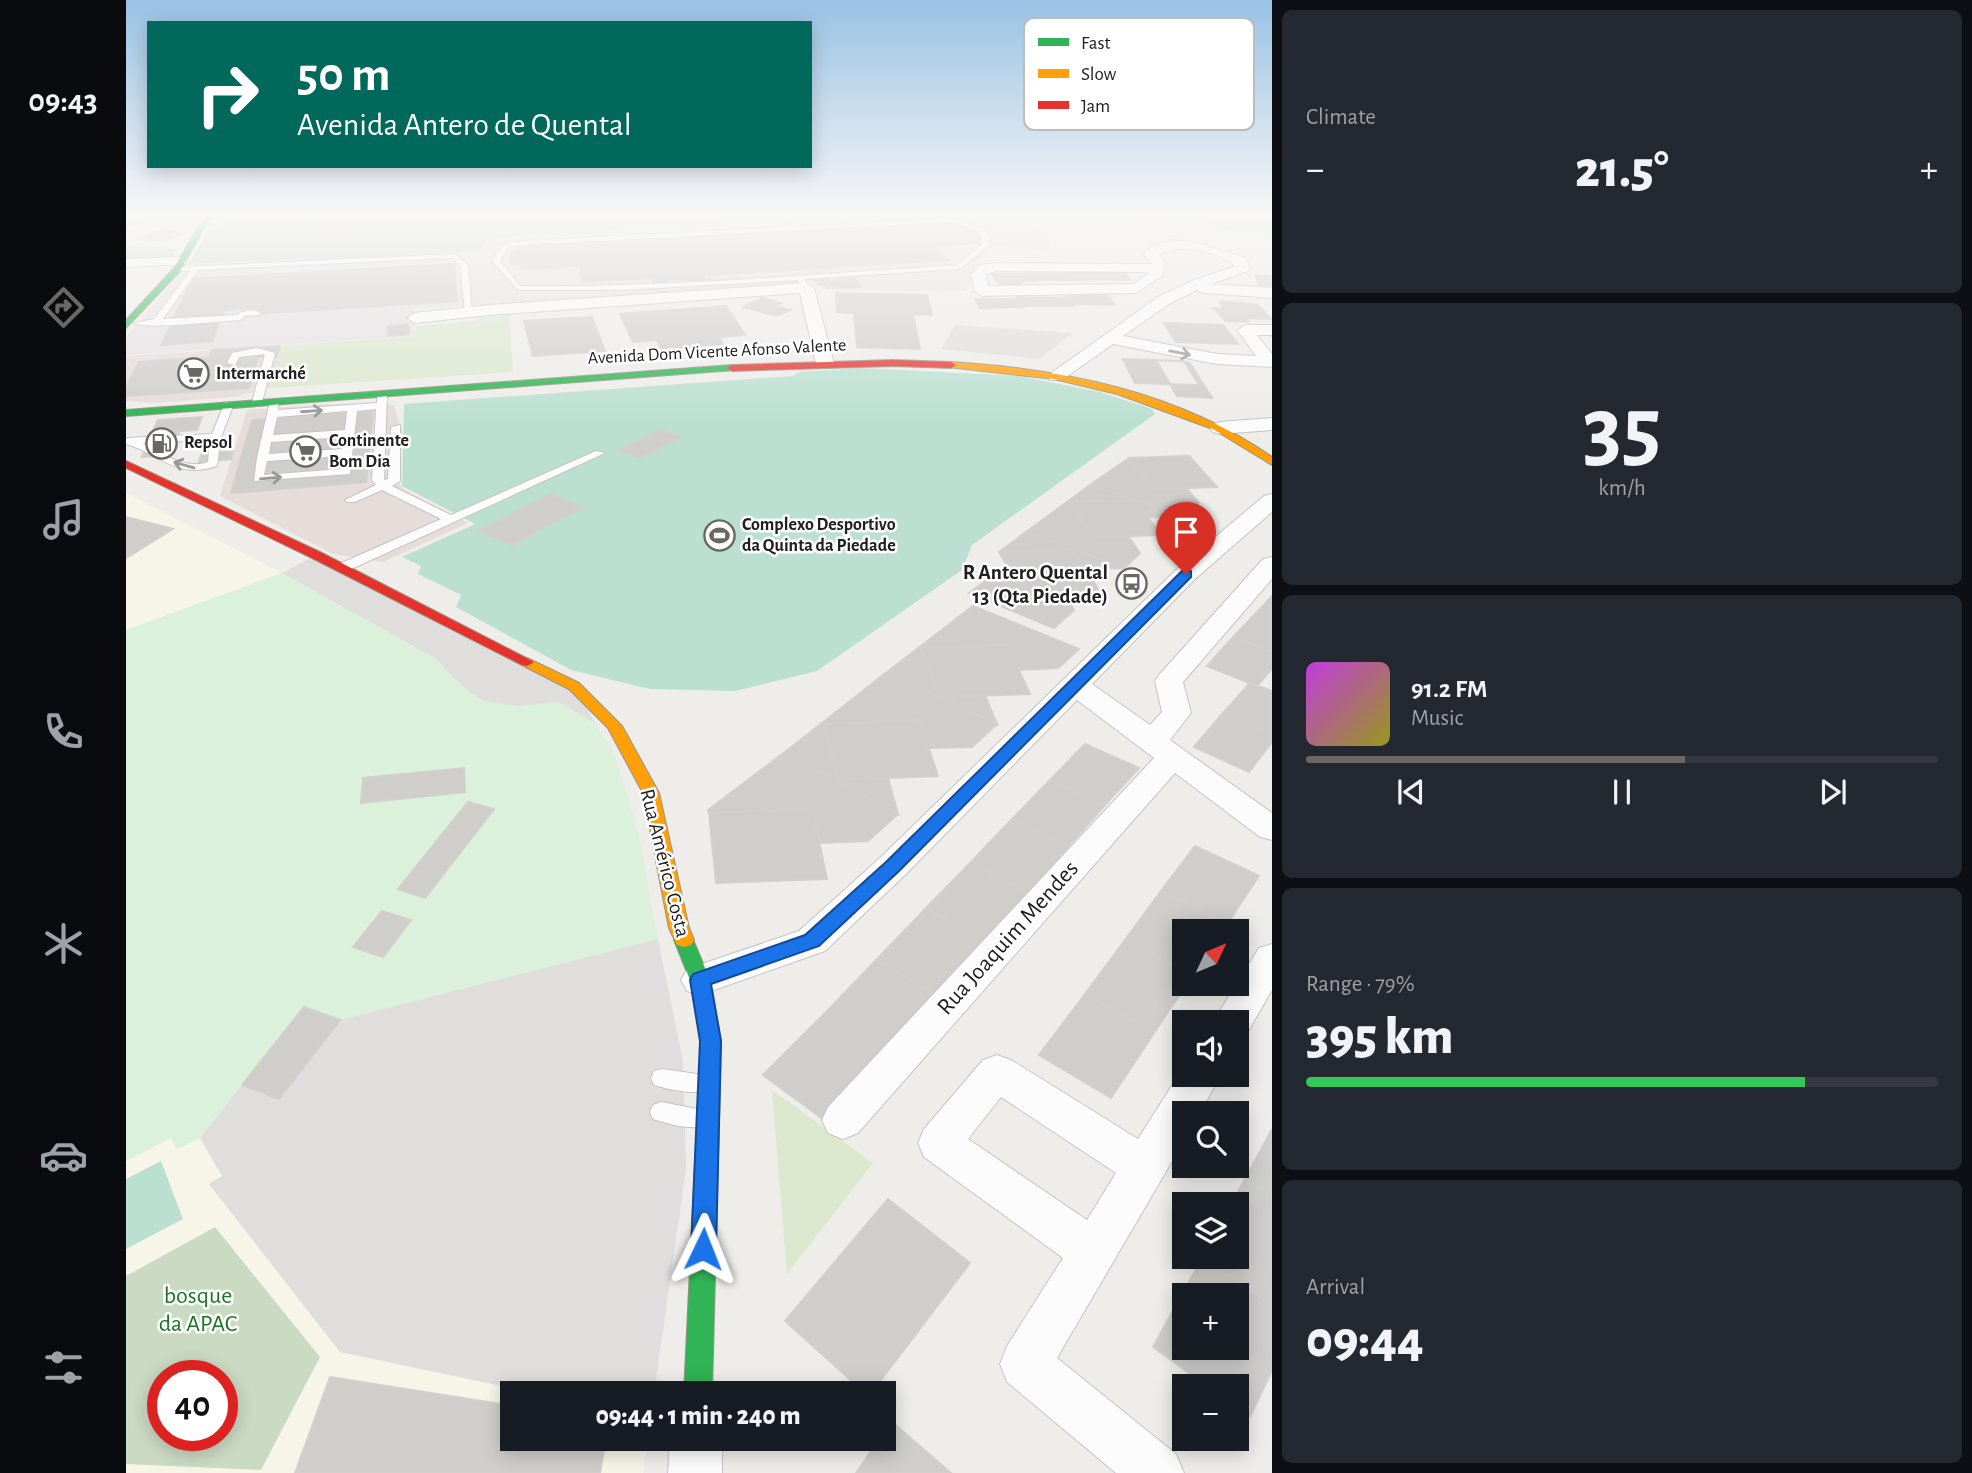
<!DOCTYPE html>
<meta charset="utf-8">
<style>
:root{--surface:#171b24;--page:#242831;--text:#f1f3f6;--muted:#9ea1a6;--line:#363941;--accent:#696867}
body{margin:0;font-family:"Alegreya Sans",sans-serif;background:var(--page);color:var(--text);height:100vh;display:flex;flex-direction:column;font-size:26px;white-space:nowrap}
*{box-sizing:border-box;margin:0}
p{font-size:23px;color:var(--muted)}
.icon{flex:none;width:38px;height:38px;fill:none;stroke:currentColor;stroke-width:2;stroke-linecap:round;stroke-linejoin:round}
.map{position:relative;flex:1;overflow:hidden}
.details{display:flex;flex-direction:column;gap:10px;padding:10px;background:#0d0f14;width:700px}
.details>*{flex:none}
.top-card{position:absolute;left:21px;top:21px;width:665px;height:147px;border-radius:0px;box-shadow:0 4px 18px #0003;background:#00695c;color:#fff;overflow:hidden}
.needle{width:46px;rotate:46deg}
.buttons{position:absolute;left:1046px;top:919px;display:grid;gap:14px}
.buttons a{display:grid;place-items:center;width:77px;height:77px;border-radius:0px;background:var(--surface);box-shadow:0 4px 18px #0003;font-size:35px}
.speed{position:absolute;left:21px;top:1360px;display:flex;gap:14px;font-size:35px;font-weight:700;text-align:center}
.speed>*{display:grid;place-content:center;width:91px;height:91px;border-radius:50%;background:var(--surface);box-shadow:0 4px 18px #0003;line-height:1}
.speed .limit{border:10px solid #d22;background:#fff;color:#111}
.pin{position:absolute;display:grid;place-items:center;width:60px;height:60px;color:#fff;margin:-72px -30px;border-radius:50% 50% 50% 0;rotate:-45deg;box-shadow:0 0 7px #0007}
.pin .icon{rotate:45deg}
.me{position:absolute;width:77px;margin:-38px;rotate:2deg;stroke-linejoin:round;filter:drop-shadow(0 0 5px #0008)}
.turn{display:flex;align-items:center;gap:24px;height:147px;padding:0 35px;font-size:32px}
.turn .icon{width:91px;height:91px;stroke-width:2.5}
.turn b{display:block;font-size:49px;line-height:60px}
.big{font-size:52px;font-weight:800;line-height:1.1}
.details .tile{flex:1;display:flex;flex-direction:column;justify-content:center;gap:10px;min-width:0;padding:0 24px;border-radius:10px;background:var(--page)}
.details .dial{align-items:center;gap:0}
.dial b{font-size:91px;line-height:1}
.song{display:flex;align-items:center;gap:21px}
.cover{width:84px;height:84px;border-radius:10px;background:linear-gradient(135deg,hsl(290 70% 55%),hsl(60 70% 35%))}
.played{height:7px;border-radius:4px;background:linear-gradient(90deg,var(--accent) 60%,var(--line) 60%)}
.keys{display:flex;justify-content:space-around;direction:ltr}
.heat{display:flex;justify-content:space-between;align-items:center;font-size:38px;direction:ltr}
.charge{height:10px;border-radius:5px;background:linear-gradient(90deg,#34c759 79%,var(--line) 0)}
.trip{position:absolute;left:374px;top:1381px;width:396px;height:70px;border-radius:0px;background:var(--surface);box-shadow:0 4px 18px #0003;font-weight:800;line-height:70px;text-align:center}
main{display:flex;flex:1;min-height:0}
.tabs{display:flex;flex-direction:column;width:126px;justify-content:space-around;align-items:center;background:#090b0e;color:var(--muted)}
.tabs .icon{width:49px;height:49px}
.tabs .current{color:var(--accent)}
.tabs b{font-size:32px;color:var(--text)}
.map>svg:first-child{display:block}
</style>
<main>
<nav class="tabs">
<b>09:43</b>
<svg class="icon current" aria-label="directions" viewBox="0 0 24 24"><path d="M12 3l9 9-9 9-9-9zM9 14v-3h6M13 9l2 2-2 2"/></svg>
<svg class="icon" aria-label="music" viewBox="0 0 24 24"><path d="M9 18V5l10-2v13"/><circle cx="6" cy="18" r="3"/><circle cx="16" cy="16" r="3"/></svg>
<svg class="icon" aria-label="phone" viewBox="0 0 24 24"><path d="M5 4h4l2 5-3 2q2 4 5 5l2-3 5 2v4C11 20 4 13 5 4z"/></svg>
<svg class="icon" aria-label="climate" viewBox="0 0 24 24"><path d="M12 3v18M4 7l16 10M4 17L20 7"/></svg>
<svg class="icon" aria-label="car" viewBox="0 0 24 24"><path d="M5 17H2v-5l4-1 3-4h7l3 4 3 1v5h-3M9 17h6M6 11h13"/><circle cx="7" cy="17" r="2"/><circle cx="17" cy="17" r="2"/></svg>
<svg class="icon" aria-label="filters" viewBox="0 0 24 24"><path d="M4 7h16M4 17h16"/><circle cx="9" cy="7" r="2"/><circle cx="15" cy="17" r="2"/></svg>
</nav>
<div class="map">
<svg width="1146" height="1473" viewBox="0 0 1146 1473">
<rect width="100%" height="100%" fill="#efedea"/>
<path fill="#e6dcda" d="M155 346 143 388 107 397 27 403 0 401V356Z
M196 404 268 405 276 431 273 484 279 490 342 523 257 562 207 554 94 496 121 410Z"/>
<path fill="#e7e0e3" d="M585 214H860L896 218 923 236V250L865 246 851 261 840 291 698 289 687 282 288 309 290 336 0 355V337L62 264 179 259V262L353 250 364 238 594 226Z"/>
<path fill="#f6f5e8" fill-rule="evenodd" d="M0 493 156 573 0 630Z
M45 1138 51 1148 74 1138 96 1176 83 1184 214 1352 409 1393H387V1438L522 1439 517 1473H0V1161ZM37 1376H96V1435H37Z"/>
<path fill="#dbe8cd" d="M363 313H383L387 372 143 388 154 346 290 336V326L348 321Z
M646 1090 747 1163 661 1274Z"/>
<path fill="#cbdac3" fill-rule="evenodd" d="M501 214H585L594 226 501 230Z
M860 214H1146V234C1132 231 1116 233 1102 230 1080 225 1056 208 1034 223L982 216 932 220Z
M0 246 50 249 46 259 0 261Z
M89 1227 194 1357 135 1470 0 1464V1276ZM37 1376H96V1435H37Z"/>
<path fill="#cbd8cb" d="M126 214H501V230L364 238 353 250 179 262 178 259 62 264 84 229 120 221Z"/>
<path fill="#dcf1dc" d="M156 573 309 658 337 687 392 706 432 702 469 723 487 751 512 831 532 939 214 1020 153 1099 116 1086 74 1138 51 1149 45 1138 0 1161V630Z"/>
<path fill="#bbe0d2" d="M734 368 893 376 974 392 1026 409 1029 414 846 545 836 570 691 671 609 691 524 689 445 670 330 607 335 595 292 574 295 566 276 557 349 524 276 486 278 404 667 376 674 372Z
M35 1161 57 1219 0 1249V1179Z"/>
<path fill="#dfdedd" d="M829 325 947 333 913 359 815 349Z
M190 555 448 686 469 723 432 702 392 706 357 701 337 687 309 658 156 573Z
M532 939 557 1062 560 1169 528 1393H409L214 1352 83 1184 96 1176 74 1138 116 1085 154 1099 214 1020Z"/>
<path fill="#d0cecb" stroke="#d2cfcc" stroke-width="2" fill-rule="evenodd" d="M30 214 36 216 33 220 0 226V215Z
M647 214H725L730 218 654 222Z
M186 218H195L192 223 219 222 211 239 194 237 201 236 203 231 176 235 178 233H173L176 228H165L169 222H184Z
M826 221 849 229 854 234 853 243 806 246 822 260 582 275 585 280H540L542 283H528L525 278 457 282 454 266 403 269 385 263V252L397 245Z
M33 231H45L56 234 41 240 17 239 18 235Z
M328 264 331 301 130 314 132 308 98 310 86 341 35 345 66 279Z
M996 271 1005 280 958 279 952 272Z
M905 273H953L959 280H910Z
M866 274H906L911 281H894L897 287 874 286Z
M1130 275 1146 277V286L1133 285Z
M727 277 735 287 701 288 698 284 692 285 688 279 702 278 704 282Z
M954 291H978L989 305 947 304 941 296H958Z
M710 293 801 295 806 315 787 314 794 349 731 347 728 313 711 312Z
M891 297 942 298 948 306H896Z
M636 298 655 303 649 306 664 310 651 316 617 307Z
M849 299H891L897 307 854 308Z
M1094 301 1132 305 1145 319 1120 318 1123 322 1100 321 1087 308 1097 309Z
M600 306 619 335 593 337 597 344 535 349 531 340 507 342 494 314Z
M466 317 479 351 407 356 398 321Z
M1038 323 1097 325 1112 344 1050 342Z
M282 324 283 334 262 336V326Z
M154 346 151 356 132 357 123 388 0 396V387L13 362 83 357 86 350Z
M997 359 1058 361 1073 385 1009 383Z
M1030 360 1063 362 1086 398 1051 396Z
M247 411 240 482 105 493 126 420Z
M76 417 71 430 26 433 32 420Z
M54 430 44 455 16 457 27 432Z
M534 430 554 438 513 458 493 450Z
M107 451 105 459 73 462 76 453Z
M1063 456 1091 487 1028 489 1003 458Z
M1003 458 1028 489 1060 488 1073 503 1058 516 964 485Z
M964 485 1058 516 1022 517 1008 500 943 502 968 537 1002 536 1014 553 998 568 900 532Z
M424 494 457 507 386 545 353 531Z
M1008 500 1036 535 968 537 943 502Z
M0 517 47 529 0 558Z
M900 532 998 568 959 569 946 549 877 552 901 593 936 591 948 610 928 628 843 593 881 565 873 552Z
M946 549 973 590 901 593 877 552Z
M1146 596V616L1132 611Z
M847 606 953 649 932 668 893 670 881 645 795 648 814 697 761 672Z
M1132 611 1146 616V652L1107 637Z
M1107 637 1146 652V669L1131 686 1081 666Z
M881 645 904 694 814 697 795 648Z
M761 672 871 724 846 747 803 748 793 720 698 724 712 780 762 778 772 814 659 752Z
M1124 683 1146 691V733L1097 713Z
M859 695 871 724 814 697Z
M1097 713 1146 733V742L1123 772 1068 747Z
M793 720 812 776 712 780 698 724Z
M959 744 1013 768 978 806 924 780Z
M659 752 772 814 742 841 694 843 686 809 583 813 582 810Z
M338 768 339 792 235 803 237 778Z
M924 780 978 806 942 847 886 819Z
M342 802 368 809 299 898 272 889Z
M686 809 701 879 590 883 583 813Z
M886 819 942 847 902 893 845 862Z
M1069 846 1133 876 1101 924 1035 891Z
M845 862 902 893 858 941 800 908Z
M1035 891 1101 924 1096 931H1059V972L999 940Z
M800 908 858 941 810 996 751 959Z
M256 911 285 920 257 957 227 947Z
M999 940 1059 972V984H1061L1028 1033 959 994Z
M751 959 810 996 758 1055 698 1014Z
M959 994 1028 1033 985 1098 913 1055Z
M178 1007 214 1020 153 1099 116 1085Z
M698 1014 758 1055 698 1120 637 1075Z
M1146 1129V1196L1119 1179Z
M1119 1179 1146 1196V1305L1076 1258 1111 1256V1204H1105Z
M762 1199 844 1263 745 1393H739L659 1321Z
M1076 1258 1146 1305V1370L1124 1417 1111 1407V1386H1081L1027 1347ZM1059 1295H1111V1348H1059Z
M204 1377 387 1406V1438H480L474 1473H169Z
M765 1421 825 1473H730L754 1438H758V1433Z"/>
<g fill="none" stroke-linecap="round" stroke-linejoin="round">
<defs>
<path id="lane" d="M108 214H114L115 217 78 225 75 223Z
M825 218 861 230 864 245 834 269 678 279 684 288 680 290 671 280 497 290H392L366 261 378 243 397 241ZM825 222 854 231 856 244 832 265C686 274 540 288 394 286L374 261 383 247 397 245Z
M329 254 342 265 346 314 339 312 334 266 327 258 72 270 37 319 111 315C116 310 130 309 135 313L134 315 119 316 114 320C94 321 20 330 8 323L28 319 64 271H48L51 267Z
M131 348 149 353 136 402 131 405 126 402 139 354 113 357 109 365 101 363 106 353Z
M256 393 261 396 258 480 262 479 265 427 274 425V481L266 486 325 515 470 451 479 453 221 571H211V565L315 519 256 490 229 502H221L219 500 250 485 246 480 250 409 231 411 224 474 128 481 131 458 144 401 153 399 152 410 251 403V396ZM221 411 219 430 147 435 151 417ZM218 437 217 449 143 454 145 442ZM216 456 215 469 138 475 141 461Z
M99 402 108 404 95 437 91 466C51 480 34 454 0 444V438L86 434ZM84 440 82 462C59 470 36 454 17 443Z
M536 1069 585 1076 588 1083 585 1090C569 1095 544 1090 528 1085L525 1078 528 1071Z
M535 1102 582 1111 585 1118 582 1125C567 1131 542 1124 527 1119L524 1112 527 1105Z"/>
<path id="street" d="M1045 240 1069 242 1120 258 1124 268 1122 271 1085 284 1146 288V298L1077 293 1071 290 1043 304 997 336 1091 354 1130 356 1111 330 1119 325H1146V335H1131L1146 354V367L1091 364 987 344 936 380H924L921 376 1032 297 1066 281 1109 266C1094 252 1052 241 1033 255L1040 264 1036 276 1010 293 856 296 848 291 845 274 854 265 870 263 1026 264 1018 254C1025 245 1034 243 1045 240ZM870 271 1017 272 1023 273 1007 284 862 286 860 275Z
M55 257 60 258V264L0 267V259Z
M680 283 688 288 708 364 705 368H693L690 364 674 293 363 315 289 323 281 318 289 313 363 305Z
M1146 418V430L1094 434 1087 432 1084 428 1087 424 1094 422Z
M1146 494V512L1069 579 966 684 1024 725 1036 712 1029 681 1033 675 1137 559 1146 557V579L1057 682 1065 713 1044 740 1146 813V840L1134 837 1049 773 732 1133 717 1139 702 1133 696 1120 702 1107 1028 758 951 700 779 875 699 951 574 995 561 991 555 980 561 969 673 931 755 857 1051 569 1138 496Z
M1146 944V990L1121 1033 1111 1037V1022H1087L1133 948Z
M871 1055 885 1060 1012 1139 1059 1065V1074H1095L1074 1113H1059V1139L931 1358 1050 1454 1058 1473H990L881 1382 874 1364 881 1346 937 1258 798 1157 792 1143 798 1129 857 1060ZM875 1097 990 1173 961 1220 842 1139Z
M544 1438H596V1473H542Z"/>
<path id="fast" d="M80 214H86L54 271 0 328V320L48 268Z
M606 365 609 366V370L0 416V410Z
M558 933 565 935 584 980 595 1041 586 1393H558L575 1041 564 980 548 940 551 935Z"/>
<path id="slow" d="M825 362C938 369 1052 392 1146 457V465L1087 429 991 394 928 379 822 367V363Z
M401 658 453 683 496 726 533 793 563 928 568 940 565 945 558 947 551 945 543 928 517 793 482 728 443 689 396 665 394 662 396 659Z"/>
<path id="jam" d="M767 360 825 362 830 365 825 368 767 366 606 371 601 368 606 365Z
M0 461 194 552 408 662 401 666 396 665 186 558 0 468Z"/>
</defs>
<use href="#lane" stroke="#c5c4c2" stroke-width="2"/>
<use href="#street" stroke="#c5c4c2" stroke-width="2"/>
<use href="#fast" stroke="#959784" stroke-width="2"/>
<use href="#slow" stroke="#959784" stroke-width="2"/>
<use href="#jam" stroke="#959784" stroke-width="2"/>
<use href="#lane" fill="#fdfcfc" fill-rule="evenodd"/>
<use href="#street" fill="#fdfcfc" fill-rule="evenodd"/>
<use href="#fast" fill="#30b455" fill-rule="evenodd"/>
<use href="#slow" fill="#ff9f0a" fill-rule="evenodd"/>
<use href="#jam" fill="#e5322d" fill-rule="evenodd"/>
</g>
<defs><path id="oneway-shaft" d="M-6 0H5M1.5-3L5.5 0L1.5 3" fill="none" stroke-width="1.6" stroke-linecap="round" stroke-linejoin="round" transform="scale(1.75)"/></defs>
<g stroke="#9a9999">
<use href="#oneway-shaft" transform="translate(1054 353) rotate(11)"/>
<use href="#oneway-shaft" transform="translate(186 411) rotate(-4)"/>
<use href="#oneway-shaft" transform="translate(58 465) rotate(-164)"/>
<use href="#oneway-shaft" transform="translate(145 478) rotate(-5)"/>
</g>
<linearGradient id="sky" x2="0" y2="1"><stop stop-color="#99c2e4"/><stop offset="0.51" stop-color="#f8f7f6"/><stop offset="1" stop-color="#f8f7f6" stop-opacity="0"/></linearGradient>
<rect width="1146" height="420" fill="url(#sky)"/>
<path fill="#1a73e8" stroke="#114b97" stroke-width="2" d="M1060 570 1065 571V577L773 871 693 946 585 984 595 1041 590 1249 586 1258 577 1261 568 1258 565 1249 574 1041 564 980 567 974 679 935 760 862 1056 571Z"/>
<defs>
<symbol id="supermarket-ring" viewBox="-11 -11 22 22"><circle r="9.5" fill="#fff" stroke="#696867" stroke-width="1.5"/><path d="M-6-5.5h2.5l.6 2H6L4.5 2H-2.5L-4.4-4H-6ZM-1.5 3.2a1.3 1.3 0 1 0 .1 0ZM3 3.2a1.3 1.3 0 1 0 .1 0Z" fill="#696867"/></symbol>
<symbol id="fuel-ring" viewBox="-11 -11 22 22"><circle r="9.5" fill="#fff" stroke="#696867" stroke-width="1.5"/><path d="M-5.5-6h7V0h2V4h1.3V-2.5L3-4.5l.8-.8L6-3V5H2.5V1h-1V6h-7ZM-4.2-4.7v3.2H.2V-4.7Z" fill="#696867"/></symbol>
<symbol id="stadium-ring" viewBox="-11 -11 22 22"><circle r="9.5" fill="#fff" stroke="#696867" stroke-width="1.5"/><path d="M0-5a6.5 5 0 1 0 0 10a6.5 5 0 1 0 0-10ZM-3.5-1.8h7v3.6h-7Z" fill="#696867"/></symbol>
<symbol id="bus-ring" viewBox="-11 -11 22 22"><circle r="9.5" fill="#fff" stroke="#696867" stroke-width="1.5"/><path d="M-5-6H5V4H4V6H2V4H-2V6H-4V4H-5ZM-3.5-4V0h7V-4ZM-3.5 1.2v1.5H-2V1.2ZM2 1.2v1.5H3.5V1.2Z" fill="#696867"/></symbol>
</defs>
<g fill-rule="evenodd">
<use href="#supermarket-ring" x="50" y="356" width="35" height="35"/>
<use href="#fuel-ring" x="18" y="426" width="35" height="35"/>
<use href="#supermarket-ring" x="162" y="434" width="35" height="35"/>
<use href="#stadium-ring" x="576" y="518" width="35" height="35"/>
<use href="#bus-ring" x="988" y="566" width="35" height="35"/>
</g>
<g text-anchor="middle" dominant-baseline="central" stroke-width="5" stroke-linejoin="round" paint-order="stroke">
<g font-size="18" fill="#212121" stroke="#fff">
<text transform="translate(591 352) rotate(-3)">Avenida Dom Vicente Afonso Valente</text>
</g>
<g font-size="18" font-weight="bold" fill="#212121" stroke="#fff" text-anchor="start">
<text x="90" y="374">Intermarché</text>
<text x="203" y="441">Continente<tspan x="203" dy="21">Bom Dia</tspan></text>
<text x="58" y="443">Repsol</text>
<text x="616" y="525">Complexo Desportivo<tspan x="616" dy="21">da Quinta da Piedade</tspan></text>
</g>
<g font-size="21" font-weight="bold" fill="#212121" stroke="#fff" text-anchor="end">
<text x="982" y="572">R Antero Quental<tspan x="982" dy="24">13 (Qta Piedade)</tspan></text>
</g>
<g font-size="21" fill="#212121" stroke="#fff">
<text transform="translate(539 863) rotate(76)">Rua Américo Costa</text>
</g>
<g font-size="24" fill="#212121" stroke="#fff">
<text transform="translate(882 938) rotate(-48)">Rua Joaquim Mendes</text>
</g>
<g font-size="24" fill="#1a7425" stroke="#fff">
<text x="72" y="1296">bosque<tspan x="72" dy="28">da APAC</tspan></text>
</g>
</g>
<rect x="898" y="18" width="230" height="112" rx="10" fill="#fff" stroke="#bcbcbc" stroke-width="2"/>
<rect x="912" y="38" width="31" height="8" fill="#30b455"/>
<rect x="912" y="69" width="31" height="9" fill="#ff9f0a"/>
<rect x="912" y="101" width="31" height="8" fill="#e5322d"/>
<g font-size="19" fill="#212121">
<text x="955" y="49">Fast</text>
<text x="955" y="80">Slow</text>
<text x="955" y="112">Jam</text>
</g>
</svg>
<div class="buttons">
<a><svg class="needle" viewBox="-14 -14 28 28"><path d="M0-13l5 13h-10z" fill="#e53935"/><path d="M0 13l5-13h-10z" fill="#9ea1a6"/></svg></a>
<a><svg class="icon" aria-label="sound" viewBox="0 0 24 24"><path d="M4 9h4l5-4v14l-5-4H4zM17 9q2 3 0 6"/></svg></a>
<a><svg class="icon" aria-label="search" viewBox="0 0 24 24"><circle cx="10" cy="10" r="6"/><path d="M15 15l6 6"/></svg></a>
<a><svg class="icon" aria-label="layers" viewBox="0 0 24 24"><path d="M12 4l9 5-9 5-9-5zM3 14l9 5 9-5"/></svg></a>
<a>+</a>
<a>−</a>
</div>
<div class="speed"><div class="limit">40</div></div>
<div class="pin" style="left:1060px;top:574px;background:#d93025"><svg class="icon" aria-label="arrive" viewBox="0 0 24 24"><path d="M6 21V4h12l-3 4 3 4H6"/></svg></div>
<svg class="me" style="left:577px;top:1249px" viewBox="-20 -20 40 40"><path d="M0-17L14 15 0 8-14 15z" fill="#1a73e8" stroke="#fff" stroke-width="4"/></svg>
<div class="trip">09:44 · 1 min · 240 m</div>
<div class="top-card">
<div class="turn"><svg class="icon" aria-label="right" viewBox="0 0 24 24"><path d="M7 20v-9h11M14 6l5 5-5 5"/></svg><div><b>50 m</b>Avenida Antero de Quental</div></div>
</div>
</div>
<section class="details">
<div class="tile"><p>Climate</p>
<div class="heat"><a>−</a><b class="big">21.5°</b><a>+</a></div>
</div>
<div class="tile dial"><b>35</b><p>km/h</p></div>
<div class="tile">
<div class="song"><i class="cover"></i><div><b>91.2 FM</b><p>Music</p></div></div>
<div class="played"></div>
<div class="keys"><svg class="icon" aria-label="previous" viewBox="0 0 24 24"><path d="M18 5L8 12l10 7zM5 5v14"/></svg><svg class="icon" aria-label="pause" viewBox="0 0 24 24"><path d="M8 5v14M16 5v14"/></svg><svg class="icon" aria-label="next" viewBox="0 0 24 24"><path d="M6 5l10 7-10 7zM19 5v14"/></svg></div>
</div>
<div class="tile"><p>Range · 79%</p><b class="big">395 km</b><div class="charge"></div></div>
<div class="tile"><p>Arrival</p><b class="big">09:44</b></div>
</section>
</main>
